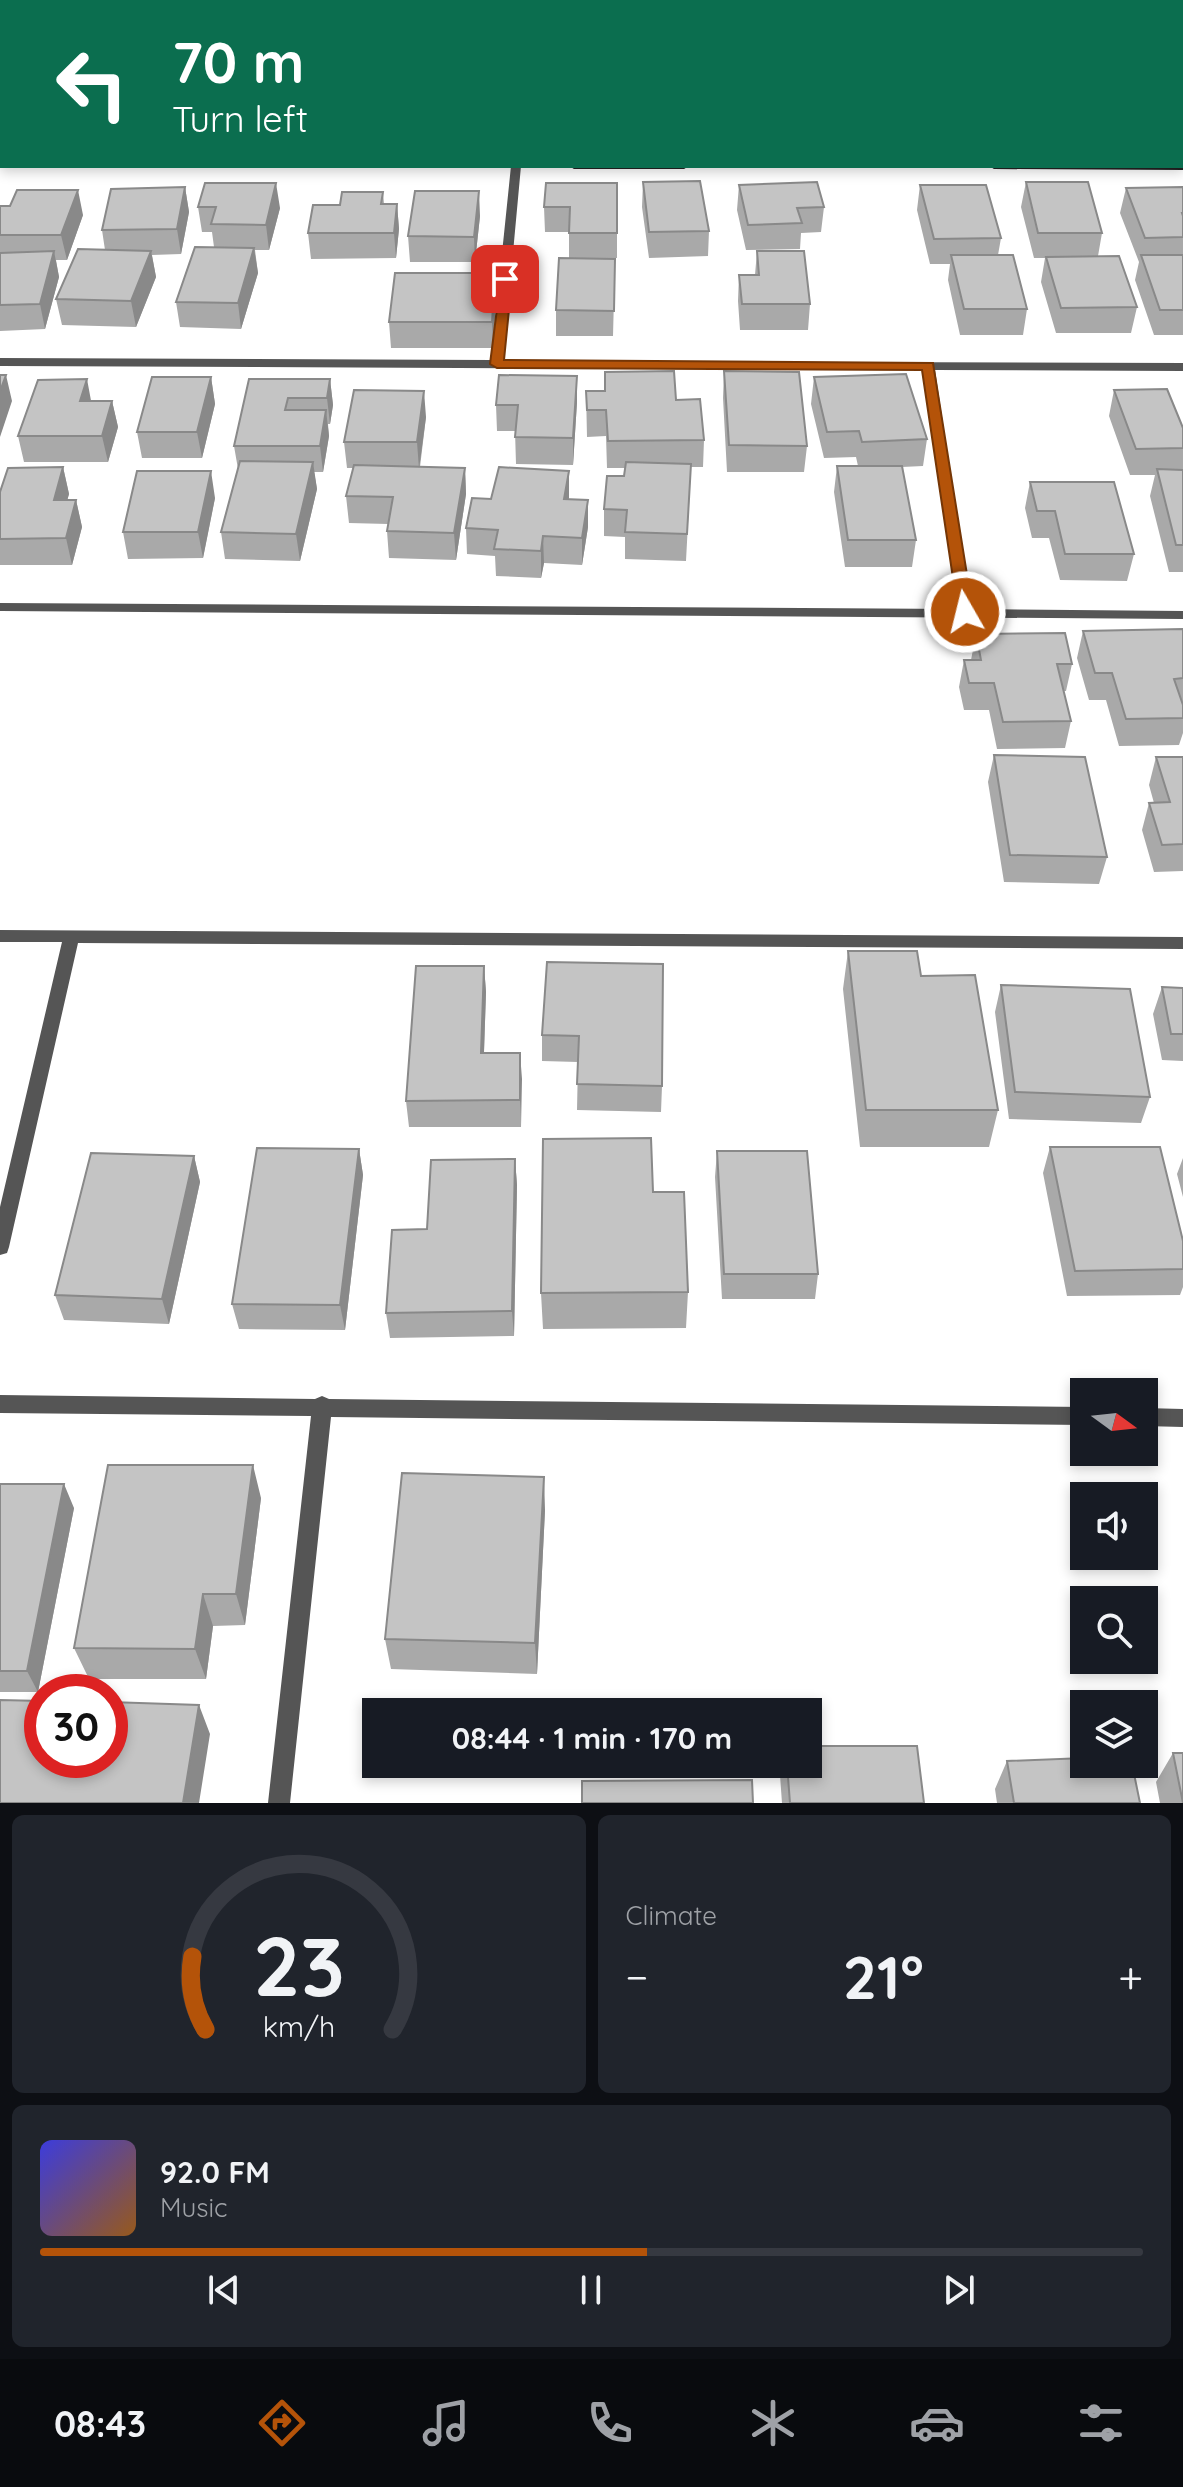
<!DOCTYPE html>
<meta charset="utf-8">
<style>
:root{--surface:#171b24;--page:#20242c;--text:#f1f3f6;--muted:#9ea1a6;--line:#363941;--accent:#b45309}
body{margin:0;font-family:Quicksand,sans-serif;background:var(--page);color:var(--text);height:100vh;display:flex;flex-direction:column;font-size:30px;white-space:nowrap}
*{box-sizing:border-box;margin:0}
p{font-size:26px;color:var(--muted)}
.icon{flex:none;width:44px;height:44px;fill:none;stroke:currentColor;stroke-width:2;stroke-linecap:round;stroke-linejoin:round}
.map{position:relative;height:1803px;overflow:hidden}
.sheet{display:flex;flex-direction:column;gap:12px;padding:12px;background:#0d0f14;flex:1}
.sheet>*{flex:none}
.hud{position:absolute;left:0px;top:0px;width:1184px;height:168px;box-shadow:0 4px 12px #0003;background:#0b6e4f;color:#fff;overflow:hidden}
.needle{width:52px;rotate:105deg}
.buttons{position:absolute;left:1070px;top:1378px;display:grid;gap:16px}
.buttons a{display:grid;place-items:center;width:88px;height:88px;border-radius:0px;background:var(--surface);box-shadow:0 4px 12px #0003;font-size:40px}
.speed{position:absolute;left:24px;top:1674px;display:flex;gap:16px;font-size:40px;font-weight:700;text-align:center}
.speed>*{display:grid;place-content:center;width:104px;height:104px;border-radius:50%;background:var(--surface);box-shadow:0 4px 12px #0003;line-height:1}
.speed .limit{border:12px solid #d22;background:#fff;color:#111}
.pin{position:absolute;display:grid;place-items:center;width:68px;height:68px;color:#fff;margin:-34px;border-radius:16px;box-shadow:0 4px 12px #0006}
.me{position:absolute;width:88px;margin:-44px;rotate:352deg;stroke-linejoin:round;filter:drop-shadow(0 0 6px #0008)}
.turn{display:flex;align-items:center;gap:28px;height:168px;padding:0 40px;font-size:36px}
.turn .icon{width:104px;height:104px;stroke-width:2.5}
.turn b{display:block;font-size:56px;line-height:68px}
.big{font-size:60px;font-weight:700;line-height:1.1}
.sheet .tile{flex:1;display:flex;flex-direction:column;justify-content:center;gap:12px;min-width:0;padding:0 28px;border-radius:12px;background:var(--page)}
.sheet .dial{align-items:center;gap:0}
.dial svg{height:208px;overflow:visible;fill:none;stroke:var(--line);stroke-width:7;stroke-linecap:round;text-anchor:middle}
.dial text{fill:var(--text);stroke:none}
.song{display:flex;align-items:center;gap:24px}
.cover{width:96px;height:96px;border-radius:12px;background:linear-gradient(135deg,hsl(240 70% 55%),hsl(30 70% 35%))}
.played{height:8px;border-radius:4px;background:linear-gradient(90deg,var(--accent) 55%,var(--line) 55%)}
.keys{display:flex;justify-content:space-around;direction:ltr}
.heat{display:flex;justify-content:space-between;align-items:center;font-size:44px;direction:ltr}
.sheet .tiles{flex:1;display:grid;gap:12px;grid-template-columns:1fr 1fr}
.tile:last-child{grid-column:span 2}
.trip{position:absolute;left:362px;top:1698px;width:460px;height:80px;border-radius:0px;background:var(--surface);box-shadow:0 4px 12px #0003;font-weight:700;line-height:80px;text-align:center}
.tabs{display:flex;height:128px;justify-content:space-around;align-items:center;background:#090b0e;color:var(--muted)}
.tabs .icon{width:56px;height:56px}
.tabs .selected{color:var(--accent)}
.tabs b{font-size:36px;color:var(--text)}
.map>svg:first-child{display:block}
</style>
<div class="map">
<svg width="1183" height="1803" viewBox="0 0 1183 1803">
<rect width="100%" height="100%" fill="#fff"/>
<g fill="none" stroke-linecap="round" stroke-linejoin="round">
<path fill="#555" fill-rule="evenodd" d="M442 0H452V2H442Z
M777 0H1183V5L1182 2Z
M511 166H521L503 361 1183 363V371L935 370 971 609 1183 611V619L0 611V603L958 609 923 370 0 366V358L491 360Z
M0 930 1183 937V949L78 943 9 1247 7 1253 0 1255V1207L62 942H0Z
M0 1395 315 1399 322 1396 329 1399 1084 1407V1425L331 1417 290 1803H268L311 1416 0 1413Z
M1144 1408 1183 1409V1427L1144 1426Z"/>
<path fill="#222" fill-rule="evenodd" d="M0 159H2V165H0Z
M1183 164V170L994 169 989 166H1182Z
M569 166H689L684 169H574Z"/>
</g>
<path fill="#a9a9a9" d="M0 0H26V2H2V112H0Z
M643 182 709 231 708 256 649 258 642 207Z
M1026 182 1102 233 1098 256 1137 307 1131 333H1056L1041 282 1045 258H1034L1021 207Z
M617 183V258H569V232H545L544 207Z
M739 185 824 207 821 232 801 233 800 249 746 250 737 210Z
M920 185 1001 238 998 255 1027 309 1023 335H960L948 280 950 264H930L917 210Z
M185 187 189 212 181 254 152 255 156 277 136 327 62 325 56 299 105 250 102 230Z
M1183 187V335H1154L1135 280 1139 262 1120 213 1126 188Z
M383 192 384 204H397L399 229 396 258 311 259 308 233 340 205Z
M0 206 83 215 67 260H56L59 277 45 329 0 331Z
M198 207 280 208 269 250H255L258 273 241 329 180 327 176 302 214 247 212 232H202Z
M480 216 475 262H410L408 236Z
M757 251 810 304 808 330H740L738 301 739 275H755Z
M615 259 613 336H556V310Z
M476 273 477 291H494L495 317 493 348H391L389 322Z
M724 371 807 446 804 472H727L723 398Z
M605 372 676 400 704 440 703 467H691L686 561 625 559V537L604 536V509L624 476 625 468H607L606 436 587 437 586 391H604Z
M211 377 215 404 202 458H142L137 432Z
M814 377 927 439 923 466 902 467 916 540 912 567H845L834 492 837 466H858L856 457 824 458 811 404Z
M249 379H330L333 405 330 424H328L329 436 323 472H314L317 489 300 561 225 559 221 532 238 469 234 446Z
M1114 390 1183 428V572H1169L1150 496 1155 475H1130L1109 416Z
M91 401H112L118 427 108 462H24L18 436Z
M577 402 573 465 516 464 515 431H497L496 405Z
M426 417 420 467 465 468 466 494 456 560 389 558 387 531 388 524 349 523 346 496 353 468H347L344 442Z
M63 467 69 494 67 500H76L82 527 72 565H0V492Z
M1030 482 1134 554 1127 581 1060 580 1049 538H1032L1025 508Z
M215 498 203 558 128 559 123 532Z
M491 499H569L588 500V527L582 565 544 563 541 578 496 576 495 556 467 554 466 528Z
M1183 629V733L1179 745 1119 746 1106 700H1089L1077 658 1083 631Z
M976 634 1072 664 1066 691H1064L1071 721 1065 748 997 749 989 710H964L959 687 964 660H971Z
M994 755 1107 857 1099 884 1004 882 988 782Z
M1156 757H1183V871L1154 872 1142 830 1149 803H1154L1149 785Z
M848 951 921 976 998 1110 989 1147H860L843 989Z
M547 962 662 1086 661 1112 577 1110 578 1062 542 1061V1035Z
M484 966 486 992 484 1053H520L521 1127H409L406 1101Z
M1001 985 1150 1097 1141 1123 1009 1119 995 1012Z
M1162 987 1183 988V1061L1162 1060 1153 1014Z
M1050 1147 1183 1241V1287L1180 1295 1067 1296 1043 1173Z
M359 1149 363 1175 345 1330 239 1329 232 1304Z
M717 1151 818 1274 815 1299H722L715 1177Z
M194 1156 200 1182 169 1324 64 1320 55 1295Z
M1183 1158V1197L1177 1174Z
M515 1159 517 1185 514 1336 390 1338 386 1313 427 1229Z
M653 1192 688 1292 686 1328 543 1329 541 1293Z
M0 1484 74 1508 38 1692H0Z
M261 1498 245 1625 213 1626 206 1679H89L74 1648Z
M545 1510 537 1674 391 1669 385 1639Z
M1173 1753 1183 1803H1160L1156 1782Z
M1007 1761 1140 1803H997L995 1789Z
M782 1764H808L924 1803H782L780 1775Z"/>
<path fill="#898989" d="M2 50V87L0 88V55Z
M276 183 280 208 269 250 266 225Z
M185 187 189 212 181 254 177 229Z
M78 190 83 215 67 260 61 235Z
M479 191 480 216 475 262 474 237Z
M397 204 399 229 396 258 394 233Z
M254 248 258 273 241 329 238 303Z
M54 251 59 277 45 329 40 304Z
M151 251 156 277 136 327 131 301Z
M494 291 495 317 493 348 492 322Z
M6 375 12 401 0 437V391Z
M577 376V402L573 465V438Z
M211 377 215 404 202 458 197 432Z
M87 379 92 406 80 401Z
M330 379 333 405 330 424 327 398Z
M424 391 426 417 419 469 417 442Z
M112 401 118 427 108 462 102 436Z
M326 410 329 436 323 472 320 446Z
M313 462 317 489 300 561 296 534Z
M63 467 69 494 60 527 54 500Z
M465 468 466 494 456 560 454 533Z
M211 471 215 498 203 558 198 532Z
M569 471V498L565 525 564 499Z
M76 500 82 527 72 565 66 538Z
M588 500V527L582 565V538Z
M543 536 544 563 541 578V551Z
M484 966 486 992 483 1080 481 1053Z
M520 1053 522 1079 521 1127 520 1100Z
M359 1149 363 1175 345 1330 340 1305Z
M194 1156 200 1182 169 1324 162 1299Z
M515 1159 517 1185 514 1336 512 1311Z
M253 1465 261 1498 245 1625 236 1594Z
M544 1477 545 1510 537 1674 535 1643Z
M64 1484 74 1508 38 1692 27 1671Z
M203 1594 213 1626 206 1679 195 1649Z
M199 1705 210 1734 199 1803H183Z"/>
<path fill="#c4c4c4" stroke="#898989" stroke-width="2" d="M0 0H19L18 2H2V30H0Z
M58 0H111L110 2H57Z
M214 0H271L270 2H213Z
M290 0H326V2H290Z
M377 0H435L434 2H376Z
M549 0H617V2H549Z
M650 0H692V2H650Z
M988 0H1040L1041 2H989Z
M0 70H2V88H0Z
M700 181 709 231 649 232 643 182Z
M817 182 824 207 797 208 802 223 748 225 739 185Z
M1026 182H1088L1102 233H1038Z
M205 183H276L266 225 211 224 216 207H198Z
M546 183H617V233H569L570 207H544Z
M920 185H986L1001 238 934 239Z
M185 187 177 229 102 230 111 189Z
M1183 187V213H1182L1183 216V237L1145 238 1126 188Z
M17 190H78L61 235H0V206H10Z
M415 191H479L474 237 408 236Z
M342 192H383L381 204H397L394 233H308L313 205H340Z
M195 247 254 248 238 303 176 302Z
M78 249 151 251 131 301 56 299Z
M54 251 40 304 0 305V253Z
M757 251H804L810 304H742L739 275H759Z
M951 255H1013L1027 309H964Z
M1141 255H1183V310H1160Z
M1119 256 1137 307 1061 308 1046 257Z
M559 258 615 259 614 311 556 310Z
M395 273H476L475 291H494L492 322H389Z
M674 371 676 400 700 399 704 440 608 441 606 410H587L586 391H605V372Z
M724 371 799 372 807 446 729 445Z
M906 374 927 439 862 442 859 431 827 432 814 377Z
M0 375H6L0 391Z
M499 375 577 376 573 438 515 437 518 405H496Z
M152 377H211L197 432H137Z
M87 379 80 401H112L102 436H18L38 380Z
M249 379H330L327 398H288L285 410H326L320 446H234Z
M1167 389 1183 428V448L1136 449 1114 390Z
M354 390 424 391 417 442H344Z
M240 461 313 462 296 534 221 532Z
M626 462 691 464 687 534 625 532 627 510 604 509 607 476H624Z
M354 465 465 468 454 533 387 531 393 497 346 496Z
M837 466H902L916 540H848Z
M63 467 54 500H76L66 538 0 539V492L8 468Z
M499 467 569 471 564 499 588 500 582 538 543 536 541 551 494 549 498 530 466 528 472 498 491 499Z
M1157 469 1183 470V545H1176Z
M137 471H211L198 532H123Z
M1030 482H1114L1134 554H1065L1055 511H1037Z
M1183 629V678L1174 679 1183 705V718L1126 719 1112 673H1095L1083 631Z
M1065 633 1072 664H1057L1071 721 1003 722 994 683H969L964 660H981L976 634Z
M994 755 1085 757 1107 857 1010 855Z
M1156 757H1183V844L1162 845 1149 803 1170 802Z
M848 951H917L921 976 975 975 998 1110H866Z
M547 962 663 964 662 1086 577 1084 579 1036 542 1035Z
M416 966H484L481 1053H520V1100L406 1101Z
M1001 985 1130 989 1150 1097 1015 1092Z
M1162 987 1183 988V1034H1171Z
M651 1138 653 1192H684L688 1292 541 1293 543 1139Z
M1050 1147H1160L1183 1241V1269L1075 1271Z
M257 1148 359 1149 340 1305 232 1304Z
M717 1151H807L818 1274H724Z
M91 1153 194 1156 162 1299 55 1295Z
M515 1159 512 1311 386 1313 392 1230 427 1229 431 1160Z
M108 1465H253L236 1594H203L195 1649 74 1648Z
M402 1473 544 1477 535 1643 385 1639Z
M0 1484H64L27 1671H0Z
M0 1700 42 1701V1760H110V1702L199 1705 183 1803H0Z
M808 1746H917L924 1803H790L787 1764H808Z
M1173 1753H1183V1803Z
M1084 1758V1764H1132L1140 1803H1014L1007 1761Z
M752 1780 753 1803H582V1781Z"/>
<path fill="#b45309" stroke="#753606" stroke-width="2" d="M501 277 512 279 504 360 933 363 973 612 971 616H960L958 612 922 370 497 368 490 364Z"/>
</svg>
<div class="buttons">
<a><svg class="needle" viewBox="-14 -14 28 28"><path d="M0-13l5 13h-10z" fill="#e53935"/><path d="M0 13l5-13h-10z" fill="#9ea1a6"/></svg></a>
<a><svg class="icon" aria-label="sound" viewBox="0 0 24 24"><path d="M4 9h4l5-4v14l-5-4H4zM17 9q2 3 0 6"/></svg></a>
<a><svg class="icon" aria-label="search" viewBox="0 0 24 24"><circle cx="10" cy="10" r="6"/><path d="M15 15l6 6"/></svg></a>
<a><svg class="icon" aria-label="layers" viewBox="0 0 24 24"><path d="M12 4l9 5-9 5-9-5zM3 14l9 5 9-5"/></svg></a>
</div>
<div class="speed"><div class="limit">30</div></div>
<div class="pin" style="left:505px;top:279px;background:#d93025"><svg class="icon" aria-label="arrive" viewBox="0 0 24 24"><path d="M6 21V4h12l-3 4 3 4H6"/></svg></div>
<svg class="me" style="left:965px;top:612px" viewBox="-20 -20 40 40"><circle r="17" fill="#b45309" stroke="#fff" stroke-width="3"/><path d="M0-11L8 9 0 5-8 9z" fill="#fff"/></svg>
<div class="trip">08:44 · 1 min · 170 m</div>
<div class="hud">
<div class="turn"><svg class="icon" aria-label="left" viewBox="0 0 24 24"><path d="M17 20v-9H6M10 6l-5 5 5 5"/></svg><div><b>70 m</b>Turn left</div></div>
</div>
</div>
<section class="sheet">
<div class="tiles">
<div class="tile dial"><svg viewBox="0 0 100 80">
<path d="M14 69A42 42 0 1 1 86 69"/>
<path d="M14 69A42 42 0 0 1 9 41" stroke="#b45309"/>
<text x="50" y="56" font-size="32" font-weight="700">23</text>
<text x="50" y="72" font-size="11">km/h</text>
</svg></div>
<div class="tile"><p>Climate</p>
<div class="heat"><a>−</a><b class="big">21°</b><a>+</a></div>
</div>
<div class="tile">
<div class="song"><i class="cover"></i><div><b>92.0 FM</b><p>Music</p></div></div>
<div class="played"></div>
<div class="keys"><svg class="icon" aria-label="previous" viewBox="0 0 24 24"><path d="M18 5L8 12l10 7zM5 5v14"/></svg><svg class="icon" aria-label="pause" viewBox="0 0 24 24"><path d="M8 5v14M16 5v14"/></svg><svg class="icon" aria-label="next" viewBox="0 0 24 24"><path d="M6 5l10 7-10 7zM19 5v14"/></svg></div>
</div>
</div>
</section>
<nav class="tabs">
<b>08:43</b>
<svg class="icon selected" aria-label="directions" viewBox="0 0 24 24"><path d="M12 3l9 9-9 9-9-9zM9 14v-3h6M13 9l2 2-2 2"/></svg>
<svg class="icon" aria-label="music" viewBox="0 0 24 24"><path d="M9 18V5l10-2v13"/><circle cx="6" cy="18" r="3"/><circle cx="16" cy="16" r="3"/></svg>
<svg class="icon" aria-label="phone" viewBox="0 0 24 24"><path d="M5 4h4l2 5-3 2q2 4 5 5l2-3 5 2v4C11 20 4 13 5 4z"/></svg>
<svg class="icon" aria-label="climate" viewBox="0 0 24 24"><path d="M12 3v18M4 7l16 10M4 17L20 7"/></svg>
<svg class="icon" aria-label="car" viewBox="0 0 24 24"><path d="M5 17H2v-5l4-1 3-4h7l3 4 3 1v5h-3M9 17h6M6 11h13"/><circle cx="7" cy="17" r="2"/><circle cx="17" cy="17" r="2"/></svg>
<svg class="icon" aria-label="filters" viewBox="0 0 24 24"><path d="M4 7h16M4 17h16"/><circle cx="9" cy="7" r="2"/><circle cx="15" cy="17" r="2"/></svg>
</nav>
